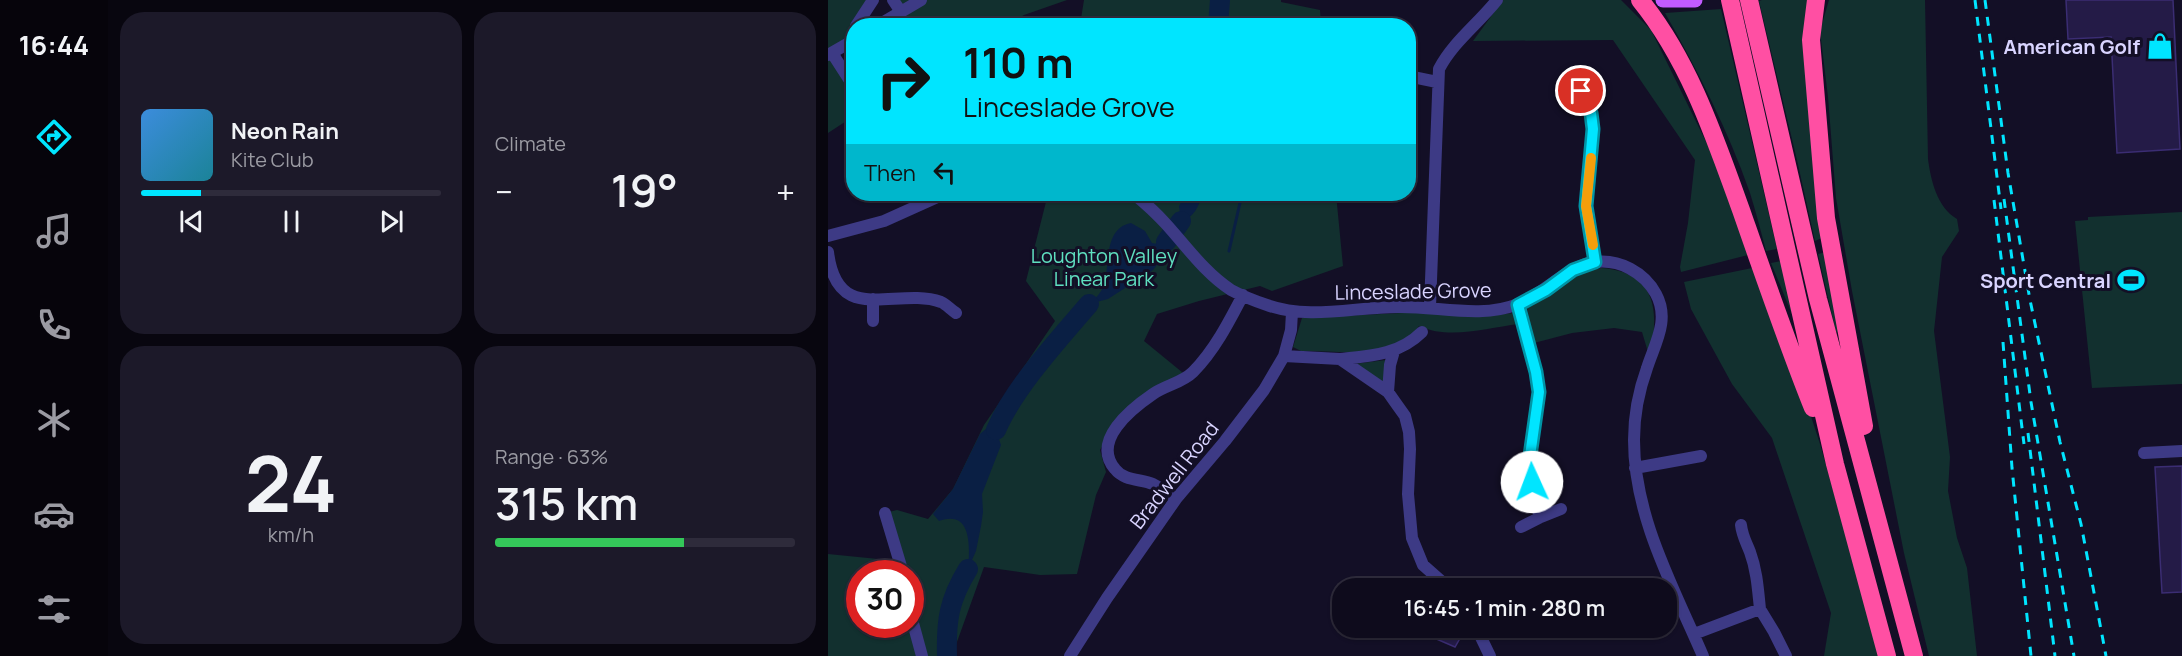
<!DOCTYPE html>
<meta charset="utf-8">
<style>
:root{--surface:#0e0b1c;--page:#1c1929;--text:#f1f3f6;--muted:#9b9ba3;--line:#2e2b3b;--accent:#00e5ff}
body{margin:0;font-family:Manrope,sans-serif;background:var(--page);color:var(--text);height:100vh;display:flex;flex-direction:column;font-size:22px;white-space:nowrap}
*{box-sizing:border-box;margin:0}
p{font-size:20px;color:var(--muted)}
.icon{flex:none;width:33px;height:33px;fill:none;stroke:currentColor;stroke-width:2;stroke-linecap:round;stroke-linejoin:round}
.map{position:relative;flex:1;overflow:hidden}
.side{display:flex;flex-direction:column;gap:12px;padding:12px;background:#08060f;width:720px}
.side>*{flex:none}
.guide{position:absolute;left:18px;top:18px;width:570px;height:183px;border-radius:24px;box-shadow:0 2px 4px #0004,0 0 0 2px var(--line);background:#00e5ff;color:#111;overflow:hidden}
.speed{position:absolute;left:18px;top:560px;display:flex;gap:12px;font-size:30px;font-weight:700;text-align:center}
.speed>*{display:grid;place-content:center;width:78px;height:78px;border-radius:50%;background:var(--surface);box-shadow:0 2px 4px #0004,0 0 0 2px var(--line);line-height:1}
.speed .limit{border:9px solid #d22;background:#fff;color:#111}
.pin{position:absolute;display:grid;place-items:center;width:51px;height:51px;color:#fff;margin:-26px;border:3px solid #fff;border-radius:50%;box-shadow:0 2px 6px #0007}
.me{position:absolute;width:66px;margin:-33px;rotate:358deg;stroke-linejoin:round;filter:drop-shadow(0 0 4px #0008)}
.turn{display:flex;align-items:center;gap:21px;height:126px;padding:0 18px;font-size:27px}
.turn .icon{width:78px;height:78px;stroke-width:2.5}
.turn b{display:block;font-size:42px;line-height:51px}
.then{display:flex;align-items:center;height:57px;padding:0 18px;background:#0003;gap:12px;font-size:22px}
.big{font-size:45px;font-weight:600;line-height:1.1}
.side .tile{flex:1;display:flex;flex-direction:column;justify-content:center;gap:9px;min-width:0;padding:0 21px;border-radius:24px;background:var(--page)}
.side .dial{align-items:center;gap:0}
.dial b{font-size:78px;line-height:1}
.song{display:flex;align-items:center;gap:18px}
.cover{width:72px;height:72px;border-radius:9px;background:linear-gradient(135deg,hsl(210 70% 55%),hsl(190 70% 35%))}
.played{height:6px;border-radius:3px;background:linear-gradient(90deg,var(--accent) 20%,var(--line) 20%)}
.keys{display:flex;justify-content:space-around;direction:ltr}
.heat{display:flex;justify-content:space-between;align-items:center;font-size:33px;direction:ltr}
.charge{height:9px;border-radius:4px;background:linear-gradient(90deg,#34c759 63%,var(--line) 0)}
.side .tiles{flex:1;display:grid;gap:12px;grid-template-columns:repeat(2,1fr)}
.trip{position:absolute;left:504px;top:578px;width:345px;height:60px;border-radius:24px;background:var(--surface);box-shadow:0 2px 4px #0004,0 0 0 2px var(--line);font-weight:600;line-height:60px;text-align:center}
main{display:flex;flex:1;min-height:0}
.tab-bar{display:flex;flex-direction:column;width:108px;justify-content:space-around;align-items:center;background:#06040b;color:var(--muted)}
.tab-bar .icon{width:42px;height:42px}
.tab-bar .current{color:var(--accent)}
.tab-bar b{font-size:27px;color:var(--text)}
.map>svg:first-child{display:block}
</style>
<main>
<nav class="tab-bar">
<b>16:44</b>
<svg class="icon current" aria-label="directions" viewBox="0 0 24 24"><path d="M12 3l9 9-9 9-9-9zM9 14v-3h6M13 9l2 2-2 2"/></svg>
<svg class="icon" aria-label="music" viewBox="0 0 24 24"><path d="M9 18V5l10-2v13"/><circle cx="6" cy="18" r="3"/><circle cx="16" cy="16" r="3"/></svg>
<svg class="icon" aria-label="phone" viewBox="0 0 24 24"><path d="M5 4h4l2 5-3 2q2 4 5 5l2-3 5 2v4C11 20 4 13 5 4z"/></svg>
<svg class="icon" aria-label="climate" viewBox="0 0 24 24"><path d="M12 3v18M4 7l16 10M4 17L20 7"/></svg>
<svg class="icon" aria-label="car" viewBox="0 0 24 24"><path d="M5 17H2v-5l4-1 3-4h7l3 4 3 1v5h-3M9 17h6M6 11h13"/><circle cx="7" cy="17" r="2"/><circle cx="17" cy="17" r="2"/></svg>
<svg class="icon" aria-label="filters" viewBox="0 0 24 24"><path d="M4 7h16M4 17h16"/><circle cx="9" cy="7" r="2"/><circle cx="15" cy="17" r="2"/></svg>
</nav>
<section class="side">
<div class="tiles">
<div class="tile">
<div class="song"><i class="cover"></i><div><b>Neon Rain</b><p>Kite Club</p></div></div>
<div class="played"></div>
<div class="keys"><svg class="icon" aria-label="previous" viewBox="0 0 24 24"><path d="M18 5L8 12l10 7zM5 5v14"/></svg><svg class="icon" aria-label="pause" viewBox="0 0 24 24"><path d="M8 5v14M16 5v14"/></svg><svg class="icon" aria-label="next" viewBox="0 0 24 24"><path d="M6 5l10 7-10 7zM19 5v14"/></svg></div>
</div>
<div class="tile"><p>Climate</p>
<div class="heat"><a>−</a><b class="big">19°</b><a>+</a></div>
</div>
<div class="tile dial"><b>24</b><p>km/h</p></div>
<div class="tile"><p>Range · 63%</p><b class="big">315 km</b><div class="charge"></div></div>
</div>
</section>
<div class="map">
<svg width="1354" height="656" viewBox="0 0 1354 656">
<rect width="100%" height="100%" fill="#130f26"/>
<path fill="#12302f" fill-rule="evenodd" d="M0 0H45L10 49 25 87 26 116 0 133Z
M65 0H239L196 15 178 25 58 26 64 17Z
M256 0H453V2L492 10 493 25H252Z
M675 0H793L823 30 887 160 920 255 853 272 852 267 860 223 867 160 785 40 645 41Z
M934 0H982L996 237 987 241 969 160 931 1Z
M1001 0H1097L1100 159C1103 181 1109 207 1129 219L1131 231 1114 257 1106 331 1122 457 1120 491 1129 538 1139 568 1149 656H1101L1076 553 1024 291 1008 198 1000 97 992 31Z
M893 9 949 249 938 251C933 232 928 212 922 193 900 130 870 71 837 13Z
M220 194H508L515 266 444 291 432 286 371 301 329 314 316 341 360 377 326 393 280 437 272 450 278 472 268 495 249 574 212 575 156 567 125 653 126 656H0V554L70 561 57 513 69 510 100 519 125 489 156 425 227 321 198 281ZM32 573H82V624H32Z
M1354 212V384L1264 388 1247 221 1260 220V217Z
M998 252 1013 331 1008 332 990 254Z
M953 261 970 329 943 263Z
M929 267 967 367 992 444 1052 656H996L1003 613 944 438 904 384 863 309 856 282Z
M773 268C808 270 828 288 826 325 826 335 825 342 820 352L814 332 786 328 744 333 706 343 699 308C723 294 744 272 773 268Z
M593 312 652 316 687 313 691 324C658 328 622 340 591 326 567 362 511 350 473 351L465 347 474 318Z
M558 360 555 384 526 364Z"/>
<path fill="#0a1f44" d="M358 194H374C372 205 365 219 353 221L351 206Z
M303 223 317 231 324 243 330 244 335 240 338 242 333 260 325 270 280 299 261 304C267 299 273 293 276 285 282 267 275 228 303 223Z
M159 428 168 430 173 445 154 494 155 512 153 526 148 551 140 569C142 547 144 509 111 521L105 514 125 489 152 434Z"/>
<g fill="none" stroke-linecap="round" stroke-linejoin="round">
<path stroke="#0a1f44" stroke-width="3" d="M429 23 431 26
M401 251 414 194"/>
<path stroke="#0a1f44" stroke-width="20" d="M390 26 392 0
M338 242 353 221
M168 430C186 388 231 339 261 304
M119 656C118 620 121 600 140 569"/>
</g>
<path fill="#241b47" stroke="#3b2d73" stroke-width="1.5" d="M1238 0H1345L1352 149 1289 153 1283 37 1240 39Z
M1354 466V592L1334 593 1327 467Z
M608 627H621L635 633 627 647 604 637Z"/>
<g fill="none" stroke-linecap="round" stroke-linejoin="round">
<path stroke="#3d3a85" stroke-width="12" d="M65 0 73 12
M28 26 45 0
M49 26 93 0
M4 53 26 87
M0 55 26 40
M580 76 609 82
M753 91 763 113 765 129 758 206 767 262
M83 194 89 205
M306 194C317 203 328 213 338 224 358 246 377 273 403 290 414 296 427 301 439 305 481 320 526 307 570 307 609 306 653 319 690 304 716 294 740 265 767 262 791 259 816 272 828 294 842 320 827 343 819 368 811 390 806 416 806 440 806 517 845 586 875 656
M0 236 56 221 116 194
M0 252C9 328 68 286 113 302 118 304 123 310 128 313
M690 305 708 373 711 392 701 463 706 502 713 517 733 509
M602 307 611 69C625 42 650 24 669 0
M45 321V299
M456 356 512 359 560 392 567 402 577 416 581 432 582 449 580 494 584 538 595 565 621 588
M512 359C542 356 571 355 594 332
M560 392 562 365 566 351
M1316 453 1354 451
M807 468 873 456
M348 499C341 494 333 488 325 484 313 479 296 481 287 469 263 441 303 409 325 394 338 385 354 383 365 372 386 351 401 322 415 295
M57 513 75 573
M913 525C914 535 918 542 922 552 929 571 930 590 932 609
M693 527 713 517
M823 588 842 582
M82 612 94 656
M648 627 662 656
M747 633 751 627
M866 634 932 609 946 632 958 656
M242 656 279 598 348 499 397 441 436 390 456 356 463 330 464 312"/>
<path stroke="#c25bff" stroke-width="15" d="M835 0H867"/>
<path stroke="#ff4fa3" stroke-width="18" d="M812 0C861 60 887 138 913 210 936 276 959 343 985 408
M902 0 1007 464 1059 656
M921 0 990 299 1086 656
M988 0 983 40 998 218 1036 426"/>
<path stroke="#00e5ff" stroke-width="3" stroke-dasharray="9 8" stroke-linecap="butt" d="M1147 0 1173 209
M1157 0 1180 173 1202 300 1232 442 1253 524 1278 656
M1176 199 1203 402 1246 656
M1166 200 1196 444
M1175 342 1184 468 1203 656
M1200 433 1227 656"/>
</g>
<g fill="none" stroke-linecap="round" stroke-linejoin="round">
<defs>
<path id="route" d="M704 482 701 463 711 392 708 372 690 305 718 290 745 270 767 262 758 206 765 129 763 113 753 91"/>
</defs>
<use href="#route" stroke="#0095a6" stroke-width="15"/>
<use href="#route" stroke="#00e5ff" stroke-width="10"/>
<path stroke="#f59e0b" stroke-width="10" d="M763 158 758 206 765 245"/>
</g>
<defs>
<symbol id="shop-bare" viewBox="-9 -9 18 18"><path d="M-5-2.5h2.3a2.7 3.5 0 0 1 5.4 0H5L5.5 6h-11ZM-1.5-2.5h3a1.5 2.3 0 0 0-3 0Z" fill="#00e5ff" stroke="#130f26" stroke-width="2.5" paint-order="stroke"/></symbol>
<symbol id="stadium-bare" viewBox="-9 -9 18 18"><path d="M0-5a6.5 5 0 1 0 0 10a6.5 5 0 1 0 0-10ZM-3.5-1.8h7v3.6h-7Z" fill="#00e5ff" stroke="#130f26" stroke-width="2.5" paint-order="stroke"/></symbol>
</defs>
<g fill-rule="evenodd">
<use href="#shop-bare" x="1313" y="27" width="38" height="38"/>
<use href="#stadium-bare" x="1284" y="261" width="38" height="38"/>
</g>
<g text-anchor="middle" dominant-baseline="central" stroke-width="6" stroke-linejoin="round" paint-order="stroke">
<g font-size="20" font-weight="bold" fill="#d9d4ff" stroke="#130f26" text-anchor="end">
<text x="1312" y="46">American Golf</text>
<text x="1283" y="280">Sport Central</text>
</g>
<g font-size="20" fill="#5fe0c0" stroke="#130f26">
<text x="276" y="255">Loughton Valley<tspan x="276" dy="23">Linear Park</tspan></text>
</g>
<g font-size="20" fill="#d9d4ff" stroke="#130f26">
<text transform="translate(585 291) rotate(-1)">Linceslade Grove</text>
<text transform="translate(346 475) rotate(-52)">Bradwell Road</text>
</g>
</g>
</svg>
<div class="speed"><div class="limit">30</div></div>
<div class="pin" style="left:753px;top:91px;background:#d93025"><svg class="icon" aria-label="arrive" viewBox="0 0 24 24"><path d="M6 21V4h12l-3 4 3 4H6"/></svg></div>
<svg class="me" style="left:704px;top:482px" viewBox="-20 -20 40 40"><circle r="19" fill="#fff"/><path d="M0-13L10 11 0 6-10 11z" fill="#00e5ff"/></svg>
<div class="trip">16:45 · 1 min · 280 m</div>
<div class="guide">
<div class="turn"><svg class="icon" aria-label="right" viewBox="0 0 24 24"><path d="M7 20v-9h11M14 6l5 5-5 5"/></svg><div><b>110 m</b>Linceslade Grove</div></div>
<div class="then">Then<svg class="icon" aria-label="left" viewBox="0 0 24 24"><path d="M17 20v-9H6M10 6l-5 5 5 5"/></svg></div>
</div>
</div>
</main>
